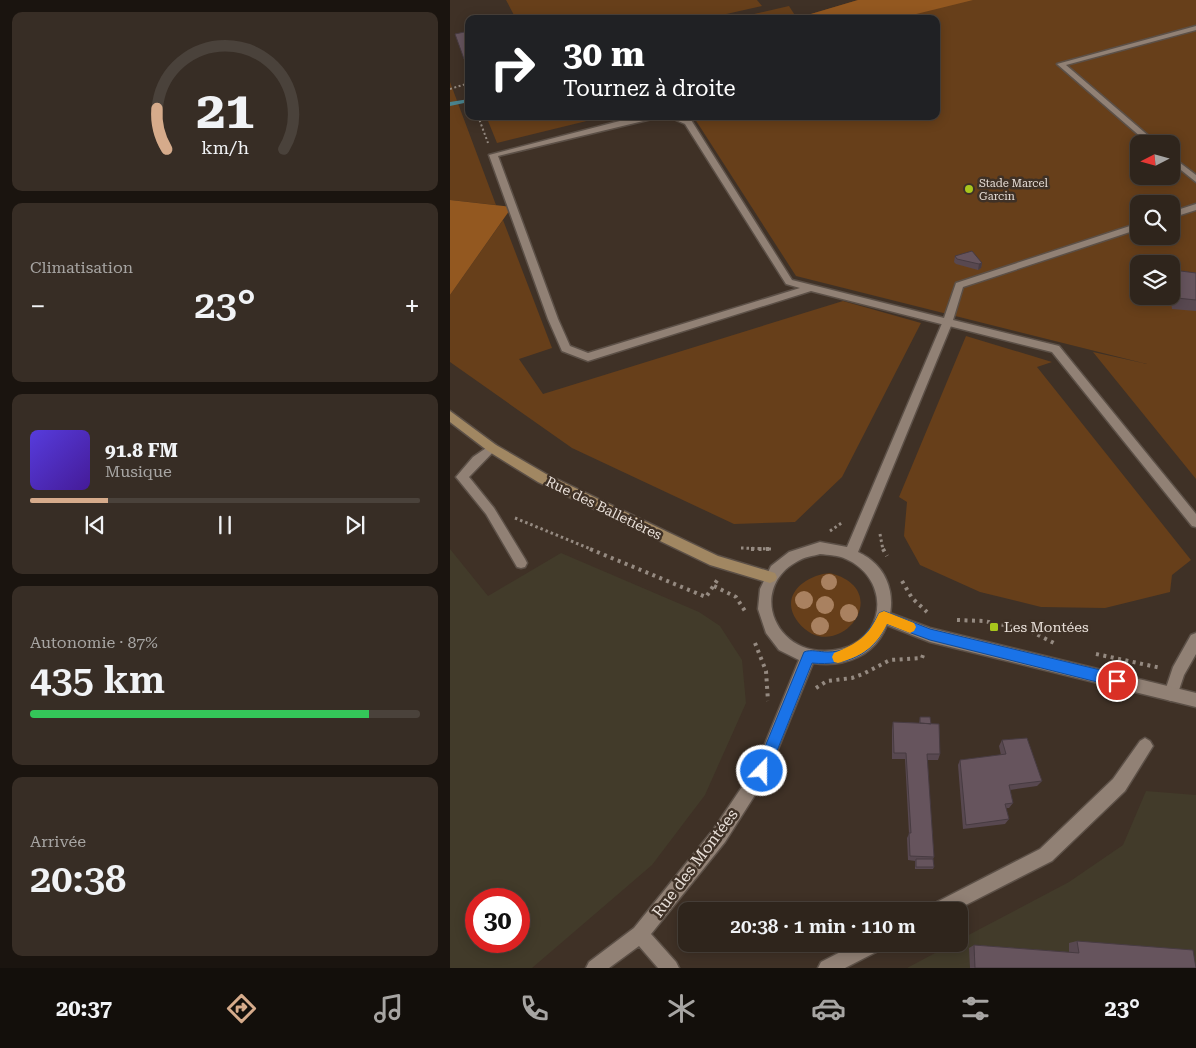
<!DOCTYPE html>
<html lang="fr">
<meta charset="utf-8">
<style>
:root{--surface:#2f251c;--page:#372d25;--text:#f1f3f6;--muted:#a7a5a3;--line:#4a423b;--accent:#d6ab8b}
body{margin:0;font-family:"Roboto Serif",serif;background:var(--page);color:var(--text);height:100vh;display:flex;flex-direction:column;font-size:19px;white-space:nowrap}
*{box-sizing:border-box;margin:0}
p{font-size:16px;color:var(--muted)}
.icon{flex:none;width:28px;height:28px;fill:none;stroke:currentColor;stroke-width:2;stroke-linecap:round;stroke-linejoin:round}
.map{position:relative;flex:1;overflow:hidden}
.sheet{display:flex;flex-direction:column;gap:12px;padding:12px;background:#1a140f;width:450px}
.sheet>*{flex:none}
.guide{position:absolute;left:15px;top:15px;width:475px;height:105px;border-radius:10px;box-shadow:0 2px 12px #0003,0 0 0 1px var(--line);background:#202124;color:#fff;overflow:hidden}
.needle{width:32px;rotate:264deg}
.fabs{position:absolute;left:680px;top:135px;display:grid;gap:10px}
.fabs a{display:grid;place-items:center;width:50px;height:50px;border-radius:10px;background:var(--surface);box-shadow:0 2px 12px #0003,0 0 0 1px var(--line);font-size:25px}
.speed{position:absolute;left:15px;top:888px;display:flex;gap:10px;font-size:25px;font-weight:700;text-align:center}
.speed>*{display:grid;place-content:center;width:65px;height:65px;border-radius:50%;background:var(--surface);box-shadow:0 2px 12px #0003,0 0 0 1px var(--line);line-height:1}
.speed .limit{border:8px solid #d22;background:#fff;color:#111}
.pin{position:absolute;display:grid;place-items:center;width:42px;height:42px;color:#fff;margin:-21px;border:2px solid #fff;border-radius:50%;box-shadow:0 1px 5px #0007}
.me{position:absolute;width:55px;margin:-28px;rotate:22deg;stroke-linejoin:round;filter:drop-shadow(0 0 4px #0008)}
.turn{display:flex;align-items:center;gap:18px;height:105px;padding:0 15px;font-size:22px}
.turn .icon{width:65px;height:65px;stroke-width:2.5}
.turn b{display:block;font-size:35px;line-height:42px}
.big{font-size:38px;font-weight:600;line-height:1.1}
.sheet .card{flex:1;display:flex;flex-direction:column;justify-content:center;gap:8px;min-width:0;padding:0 18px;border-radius:10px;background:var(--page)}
.sheet .dial{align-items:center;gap:0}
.dial svg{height:130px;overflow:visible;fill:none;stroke:var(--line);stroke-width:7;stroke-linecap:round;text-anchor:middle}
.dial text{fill:var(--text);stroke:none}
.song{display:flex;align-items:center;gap:15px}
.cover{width:60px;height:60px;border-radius:8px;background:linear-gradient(135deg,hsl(250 70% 55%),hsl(260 70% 35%))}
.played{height:5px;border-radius:2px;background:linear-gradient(90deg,var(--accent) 20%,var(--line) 20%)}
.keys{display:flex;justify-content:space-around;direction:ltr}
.heat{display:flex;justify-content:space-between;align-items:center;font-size:28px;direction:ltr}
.charge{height:8px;border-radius:4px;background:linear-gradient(90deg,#34c759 87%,var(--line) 0)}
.trip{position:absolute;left:228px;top:902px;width:290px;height:50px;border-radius:10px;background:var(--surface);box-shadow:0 2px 12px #0003,0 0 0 1px var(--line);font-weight:600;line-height:50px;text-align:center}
.menu{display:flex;height:80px;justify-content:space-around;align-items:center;background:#130f0b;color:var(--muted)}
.menu .icon{width:35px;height:35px}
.menu .on{color:var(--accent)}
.menu b{font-size:22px;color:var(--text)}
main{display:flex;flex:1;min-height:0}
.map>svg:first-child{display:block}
</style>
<main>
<section class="sheet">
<div class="card dial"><svg viewBox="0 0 100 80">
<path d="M14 69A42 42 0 1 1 86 69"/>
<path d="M14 69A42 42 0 0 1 8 44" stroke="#d6ab8b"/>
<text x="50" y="56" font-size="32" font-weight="700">21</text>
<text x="50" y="72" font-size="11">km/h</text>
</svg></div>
<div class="card"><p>Climatisation</p>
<div class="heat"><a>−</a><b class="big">23°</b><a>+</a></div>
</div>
<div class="card">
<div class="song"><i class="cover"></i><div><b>91.8 FM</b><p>Musique</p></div></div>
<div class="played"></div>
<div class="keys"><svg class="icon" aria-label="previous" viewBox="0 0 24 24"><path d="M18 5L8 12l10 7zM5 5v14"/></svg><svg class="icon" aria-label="pause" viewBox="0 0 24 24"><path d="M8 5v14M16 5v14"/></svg><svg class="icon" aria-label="next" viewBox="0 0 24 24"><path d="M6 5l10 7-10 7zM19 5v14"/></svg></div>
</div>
<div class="card"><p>Autonomie · 87%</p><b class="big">435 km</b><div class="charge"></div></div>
<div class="card"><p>Arrivée</p><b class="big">20:38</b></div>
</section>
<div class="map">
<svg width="746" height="968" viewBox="0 0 746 968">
<rect width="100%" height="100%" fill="#3f3126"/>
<path fill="#423b2a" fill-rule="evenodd" d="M0 549 38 596 111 553 249 612 270 626 292 660 296 703 255 795 202 865 82 968H0ZM26 899H69V941H26Z
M696 791 746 795V968H457L502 944H509V940L619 882 673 845Z"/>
<path fill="#673f1a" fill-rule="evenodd" d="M56 0H307L312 6 254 19H66Z
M408 0H746V479L643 352 697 364 346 276 243 116H486V19H344ZM689 144H721V176H689ZM689 204H721V236H689ZM689 264H721V296H689Z
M339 6 346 17 282 19Z
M0 82 46 205 0 200Z
M36 116H157L47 143Z
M53 220 102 348 69 359 93 394 393 301 471 323 392 477 345 522 284 524 122 448 0 362V295Z
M516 336 602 362 587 367 741 560 722 575 720 592 655 608 591 607 530 592 470 565 454 536 457 502 449 497Z
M380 573C449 591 385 669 348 622 328 596 355 575 380 573Z"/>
<path fill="#935820" d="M408 0H523L446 19H344Z
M0 200 62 207 0 295Z"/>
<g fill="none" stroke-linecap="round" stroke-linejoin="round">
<path fill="#49838e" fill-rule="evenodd" d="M19 99V102L0 106V102Z"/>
<defs>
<path id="service" d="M746 26V30L616 65 708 144H699L607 64Z
M189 116H214L48 156 108 319 120 346 138 353 350 288 336 284 235 124 217 116H229L241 120 342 280 494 318 506 283 689 223V229L513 287 503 320 609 346 746 514V527L742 526 602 352 361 291 138 361 112 351 98 319 39 155Z
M721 156 746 175V182L721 162Z
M746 204V210L721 218V212Z
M42 444 46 445 47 448 19 477 44 508 75 559 77 563 75 567 71 568 67 567 36 514 6 477 23 457Z"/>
<path id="minor" d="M498 317 503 321 408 552C412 554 418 557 421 560 454 586 444 640 408 657 394 664 378 665 363 663L317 776 275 842 201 934 226 962 229 968H208L189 946 159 968H136L139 962 184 928 263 830 306 766 349 660 329 650 316 633 308 609 310 589 321 566 339 552 370 542 397 547 493 321ZM370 554C378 555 389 555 396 559 423 571 436 601 421 628 414 639 403 646 391 649 327 664 295 589 348 561 354 557 363 556 370 554Z
M746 633V654L734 675 726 699 721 701 716 699 714 694 723 667 741 635Z
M695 738 700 741 703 746 675 791 602 861 504 911H479L481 905 590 849 663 779 690 741Z
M406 944H433L430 950 395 968H368L371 962Z"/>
<path id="tertiary" d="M434 611 480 628 746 693V707L480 642 429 622 427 617 429 612Z"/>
<path id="secondary" d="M0 411 46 445 96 474 268 556 325 573 327 577 325 581 320 583 260 565 88 482 38 451 0 422Z"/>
</defs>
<use href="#service" stroke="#5c5047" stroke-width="3"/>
<use href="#minor" stroke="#5c5047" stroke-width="3"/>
<use href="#tertiary" stroke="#5c5047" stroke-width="3"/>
<use href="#secondary" stroke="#5c5047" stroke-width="3"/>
<path stroke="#958a81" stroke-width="2" stroke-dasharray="2 2.5" stroke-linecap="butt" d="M0 89 16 84 19 93
M28 116 38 143"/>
<path stroke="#958a81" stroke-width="3" stroke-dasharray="2.5 3" stroke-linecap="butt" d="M65 518 143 550
M380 531 393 522
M430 534 433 550
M291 548 322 549"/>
<path stroke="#958a81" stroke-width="4" stroke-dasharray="3 4.5" stroke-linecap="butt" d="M140 549 256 597 268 579
M301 549H321
M433 549 437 556
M452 581 462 598 477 612
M264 586 286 597 295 611
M507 620 534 621 578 630 606 644
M305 643 316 671 318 701
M646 654 711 668
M366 688 377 681 402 678 413 674 440 660 472 658 474 652"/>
<use href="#service" fill="#918175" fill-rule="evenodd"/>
<use href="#minor" fill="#918175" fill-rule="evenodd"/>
<use href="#tertiary" fill="#918175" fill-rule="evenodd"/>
<use href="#secondary" fill="#a18762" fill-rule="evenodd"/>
</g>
<g fill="#a98160">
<circle cx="379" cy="582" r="8"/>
<circle cx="354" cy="600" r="9"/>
<circle cx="375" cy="605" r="9"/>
<circle cx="399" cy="613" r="9"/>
<circle cx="370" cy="626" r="9"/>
</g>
<path fill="#584850" d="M505 256 532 263 531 268 528 270 506 264 504 262Z
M723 270 746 273V311L722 309 720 296H721V275Z
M470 717 481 724 490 754 488 760H477L484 857 483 859 484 867 483 869H465V861L458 860 457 838 459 834 455 759H442V729L443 722 469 723Z
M552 740 592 781 587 786 560 790 563 803 559 808H556L559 819 555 824 513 829 508 765 510 760 551 755 549 746Z
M627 941 746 968H520L519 948 524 945 619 952V943Z"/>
<path fill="#473b41" d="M19 58V70H18L14 59Z
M532 263 531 268 528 270 529 264Z"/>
<path fill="#66545d" stroke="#473b41" d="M19 31V58L14 59 5 34Z
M522 251 532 263 529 264 507 259 505 256Z
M723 270 746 273V300L727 298Z
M470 717H480L481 724 470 723Z
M443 722 489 724 490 754H477L484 857 460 856 459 833H461L456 753H444Z
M577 738 592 781 559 785 563 803 555 804 559 819 516 825 510 760 556 754 552 740Z
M466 859H483L484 867H466Z
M627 941 743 950 746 968H525L524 945 629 953Z"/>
<path fill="#1a73e8" stroke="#114b97" d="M434 611 480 629 667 674 671 676 673 681 671 685 667 687 480 640 437 624C422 656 396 666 362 663L317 776 312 778 307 776 305 771 354 652C361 649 369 652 378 652 403 652 419 634 429 613Z"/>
<path fill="#f59e0b" d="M434 611 464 623 466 627 464 631 460 633 437 624C426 647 412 656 388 663L384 662 382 657 384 653C408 643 418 637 429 613Z"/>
<g fill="#a8c71c" stroke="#3f3126" stroke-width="2">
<circle cx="519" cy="189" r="5"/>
<rect x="539" y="622" width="10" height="10" rx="2.5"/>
</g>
<g text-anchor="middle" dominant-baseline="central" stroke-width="5" stroke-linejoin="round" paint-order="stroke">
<g font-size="11" fill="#e8dfd8" stroke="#3f3126" text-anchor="start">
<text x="529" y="183">Stade Marcel<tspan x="529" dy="13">Garcin</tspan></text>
</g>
<g font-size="14" fill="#e8dfd8" stroke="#3f3126">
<text transform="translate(154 508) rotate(26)">Rue des Balletières</text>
</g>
<g font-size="14" fill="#e8dfd8" stroke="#3f3126" text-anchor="start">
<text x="554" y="627">Les Montées</text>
</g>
<g font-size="16" fill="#e8dfd8" stroke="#3f3126">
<text transform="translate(245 863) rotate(-53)">Rue des Montées</text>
</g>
</g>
</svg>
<div class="fabs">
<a><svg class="needle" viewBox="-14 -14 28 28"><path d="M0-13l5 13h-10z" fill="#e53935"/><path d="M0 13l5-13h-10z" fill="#a7a5a3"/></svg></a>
<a><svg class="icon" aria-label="search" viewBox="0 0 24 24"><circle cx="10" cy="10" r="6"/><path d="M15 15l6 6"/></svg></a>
<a><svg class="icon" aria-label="layers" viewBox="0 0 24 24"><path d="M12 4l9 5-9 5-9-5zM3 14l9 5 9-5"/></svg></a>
</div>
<div class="speed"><div class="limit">30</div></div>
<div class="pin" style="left:667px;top:681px;background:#d93025"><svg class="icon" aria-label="arrive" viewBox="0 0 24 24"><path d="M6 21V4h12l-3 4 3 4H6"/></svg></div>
<svg class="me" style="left:312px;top:771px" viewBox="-20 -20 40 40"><circle r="17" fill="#1a73e8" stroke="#fff" stroke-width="3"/><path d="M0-11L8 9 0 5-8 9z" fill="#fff"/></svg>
<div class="trip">20:38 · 1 min · 110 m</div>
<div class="guide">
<div class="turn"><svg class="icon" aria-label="right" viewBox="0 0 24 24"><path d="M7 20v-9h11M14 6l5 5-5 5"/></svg><div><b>30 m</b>Tournez à droite</div></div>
</div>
</div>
</main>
<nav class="menu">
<b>20:37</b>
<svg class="icon on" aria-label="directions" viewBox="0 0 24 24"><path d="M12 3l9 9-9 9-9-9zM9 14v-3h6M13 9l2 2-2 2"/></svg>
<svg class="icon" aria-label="music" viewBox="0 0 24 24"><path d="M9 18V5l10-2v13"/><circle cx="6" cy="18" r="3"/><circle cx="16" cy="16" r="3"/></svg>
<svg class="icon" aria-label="phone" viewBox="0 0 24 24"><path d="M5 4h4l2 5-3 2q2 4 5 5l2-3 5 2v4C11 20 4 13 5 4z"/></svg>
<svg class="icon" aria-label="climate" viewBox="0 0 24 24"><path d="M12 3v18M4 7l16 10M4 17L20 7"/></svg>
<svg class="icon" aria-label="car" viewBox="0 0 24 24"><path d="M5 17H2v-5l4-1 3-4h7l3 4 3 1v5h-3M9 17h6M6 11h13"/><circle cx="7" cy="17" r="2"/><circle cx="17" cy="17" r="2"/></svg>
<svg class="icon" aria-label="filters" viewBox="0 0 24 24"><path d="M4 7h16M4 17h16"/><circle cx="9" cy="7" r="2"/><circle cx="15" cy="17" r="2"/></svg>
<b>23°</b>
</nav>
